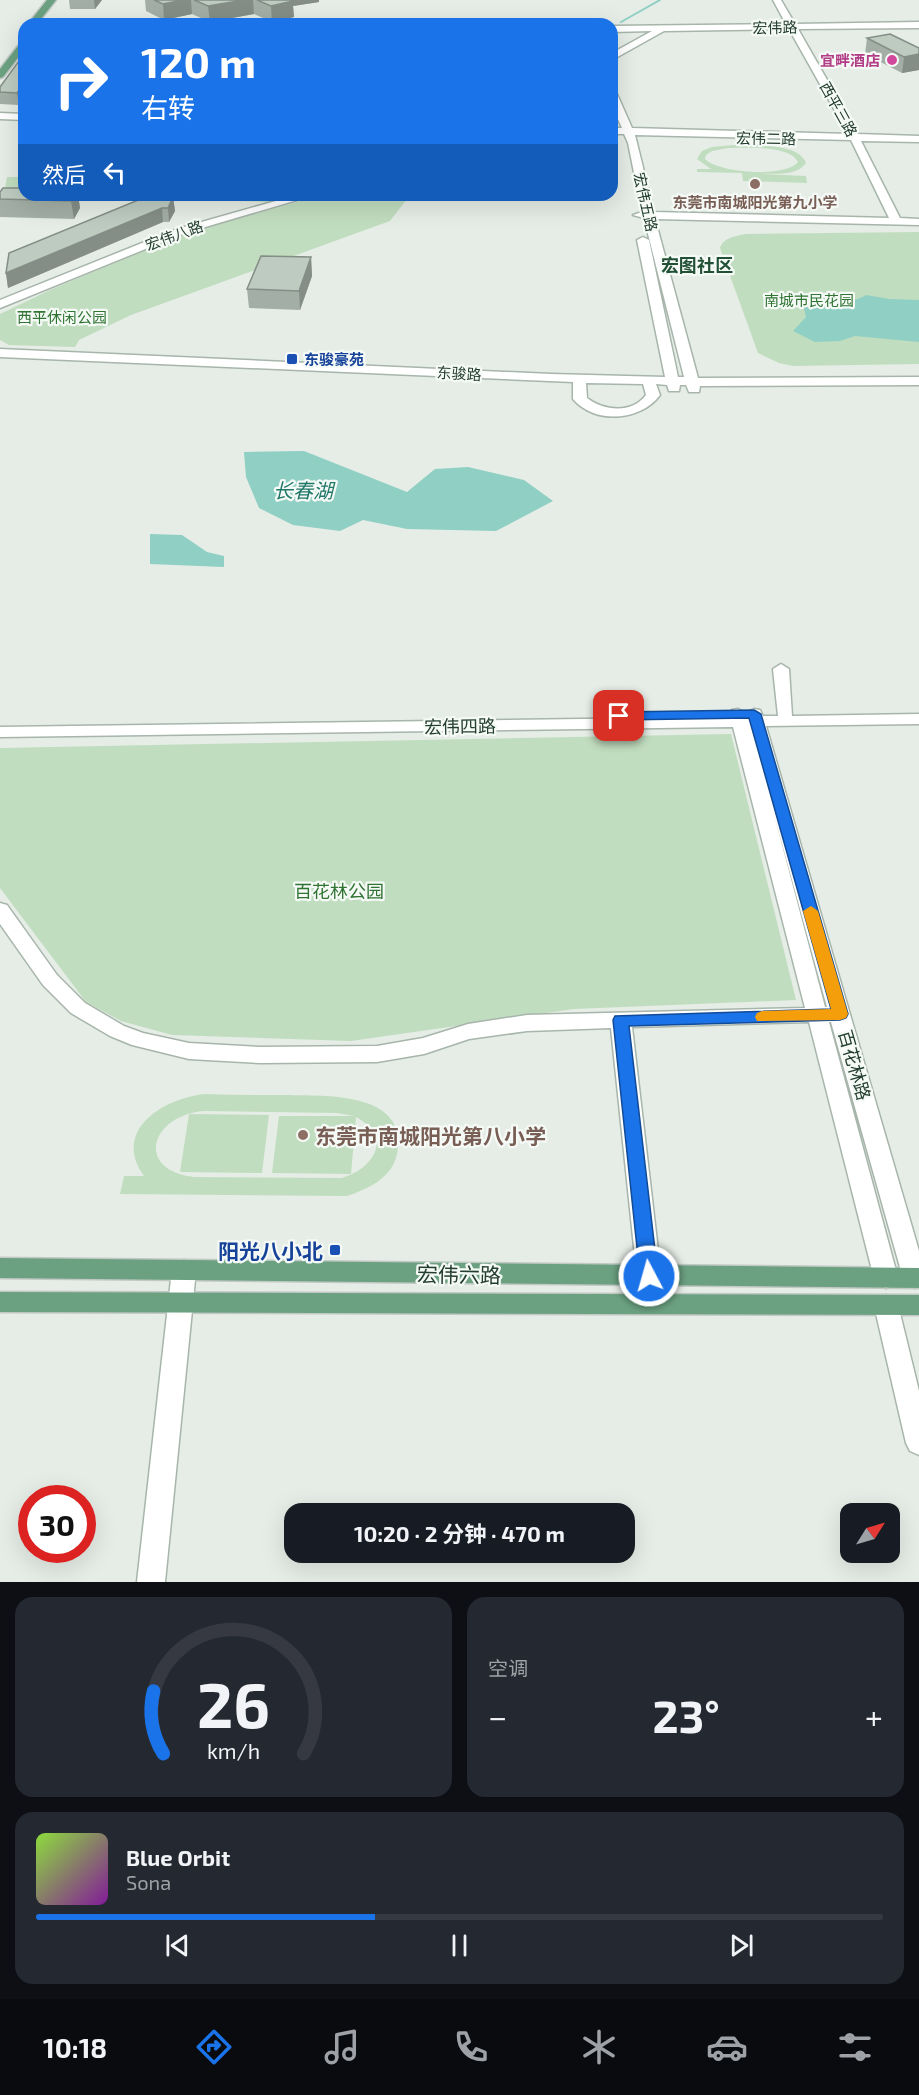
<!DOCTYPE html>
<html lang="zh">
<meta charset="utf-8">
<style>
:root{--surface:#171b24;--page:#242831;--text:#f1f3f6;--muted:#9ea1a6;--line:#363941;--accent:#1a73e8}
body{margin:0;font-family:"Exo 2","Noto Sans SC",sans-serif;background:var(--page);color:var(--text);height:100vh;display:flex;flex-direction:column;font-size:22px;white-space:nowrap}
*{box-sizing:border-box;margin:0}
p{font-size:20px;color:var(--muted)}
.icon{flex:none;width:33px;height:33px;fill:none;stroke:currentColor;stroke-width:2;stroke-linecap:round;stroke-linejoin:round}
.map{position:relative;height:1582px;overflow:hidden}
.drawer{display:flex;flex-direction:column;gap:15px;padding:15px;background:#0d0f14;flex:1}
.drawer>*{flex:none}
.hud{position:absolute;left:18px;top:18px;width:600px;height:183px;border-radius:18px;box-shadow:0 6px 24px #0002;background:#1a73e8;color:#fff;overflow:hidden}
.needle{width:39px;rotate:53deg}
.fabs{position:absolute;left:840px;top:1503px;display:grid;gap:12px}
.fabs a{display:grid;place-items:center;width:60px;height:60px;border-radius:12px;background:var(--surface);box-shadow:0 6px 24px #0002;font-size:30px}
.speed{position:absolute;left:18px;top:1485px;display:flex;gap:12px;font-size:30px;font-weight:700;text-align:center}
.speed>*{display:grid;place-content:center;width:78px;height:78px;border-radius:50%;background:var(--surface);box-shadow:0 6px 24px #0002;line-height:1}
.speed .limit{border:9px solid #d22;background:#fff;color:#111}
.pin{position:absolute;display:grid;place-items:center;width:51px;height:51px;color:#fff;margin:-26px;border-radius:12px;box-shadow:0 3px 9px #0006}
.me{position:absolute;width:66px;margin:-33px;rotate:354deg;stroke-linejoin:round;filter:drop-shadow(0 0 4px #0008)}
.turn{display:flex;align-items:center;gap:21px;height:126px;padding:0 24px;font-size:27px}
.turn .icon{width:78px;height:78px;stroke-width:2.5}
.turn b{display:block;font-size:42px;line-height:51px}
.then{display:flex;align-items:center;height:57px;padding:0 24px;background:#0003;gap:12px;font-size:22px}
.big{font-size:45px;font-weight:700;line-height:1.1}
.drawer .card{flex:1;display:flex;flex-direction:column;justify-content:center;gap:9px;min-width:0;padding:0 21px;border-radius:18px;background:var(--page)}
.drawer .dial{align-items:center;gap:0}
.dial svg{height:156px;overflow:visible;fill:none;stroke:var(--line);stroke-width:7;stroke-linecap:round;text-anchor:middle}
.dial text{fill:var(--text);stroke:none}
.song{display:flex;align-items:center;gap:18px}
.cover{width:72px;height:72px;border-radius:9px;background:linear-gradient(135deg,hsl(90 70% 55%),hsl(290 70% 35%))}
.played{height:6px;border-radius:3px;background:linear-gradient(90deg,var(--accent) 40%,var(--line) 40%)}
.keys{display:flex;justify-content:space-around;direction:ltr}
.heat{display:flex;justify-content:space-between;align-items:center;font-size:33px;direction:ltr}
.drawer .tiles{flex:1;display:grid;gap:15px;grid-template-columns:1fr 1fr}
.card:last-child{grid-column:span 2}
.trip{position:absolute;left:284px;top:1503px;width:351px;height:60px;border-radius:18px;background:var(--surface);box-shadow:0 6px 24px #0002;font-weight:700;line-height:60px;text-align:center}
.tab-bar{display:flex;height:96px;justify-content:space-around;align-items:center;background:#090b0e;color:var(--muted)}
.tab-bar .icon{width:42px;height:42px}
.tab-bar .current{color:var(--accent)}
.tab-bar b{font-size:27px;color:var(--text)}
.map>svg:first-child{display:block}
</style>
<div class="map">
<svg width="919" height="1582" viewBox="0 0 919 1582">
<rect width="100%" height="100%" fill="#e5ede6"/>
<path fill="#c1ddbf" fill-rule="evenodd" d="M734 145C752 146 798 142 806 163 796 177 775 173 761 174L806 176 807 183 743 181 742 173 697 172V169H711L697 159 702 151 712 147ZM728 148C745 148 790 145 798 162 786 178 718 173 705 159L706 155 712 151Z
M7 177H24V195H295L270 202 4 194Z
M322 195H410L390 221 131 315 79 340 75 347 9 345 0 340V314L50 290 186 233Z
M919 232V364L793 366 779 363 758 353 720 248C724 237 736 236 746 234Z
M731 734 796 1000 574 1009 351 1041 172 1035 121 1021 86 1002 0 888V748Z
M205 1094C231 1095 257 1095 283 1095 322 1096 410 1090 397 1154 392 1178 368 1189 347 1196L120 1194 124 1176H144C111 1130 164 1098 205 1094ZM204 1111 337 1113 354 1116H279L272 1173 351 1174 356 1117C393 1136 375 1168 342 1178L194 1177C133 1169 152 1115 204 1111Z
M189 1114 269 1115 262 1173 180 1172Z"/>
<path fill="#8fcfc4" d="M866 295 889 299 919 300V342L855 336 840 341 815 342 793 331 806 317 803 304C811 301 819 297 828 298 844 299 851 304 866 295Z
M304 451 407 492 435 469 468 467 524 480 553 501 496 531 407 529 363 520 340 531 293 525 259 508 246 477 244 452Z
M150 534 182 535 207 552 224 556V567L150 564Z"/>
<g fill="none" stroke-linecap="round" stroke-linejoin="round">
<path stroke="#8fcfc4" stroke-width="2" d="M621 22 660 0"/>
<defs>
<path id="minor" d="M773 0H781L795 24 919 22V28L798 29 858 134 919 136V142L861 141 900 218 919 219V225L655 219 698 378 919 377V385L700 386 699 392H689L686 385H680L679 391H669L667 385 656 384 660 395C641 421 595 425 573 399V382L0 357V349L551 374 665 377 637 240 643 237 649 240 678 377H684L644 218 633 215 642 212 628 143 624 134H612V128H622L612 106V91L617 94 632 128 848 134 789 29 664 31 612 60V53L652 31 612 32V26L786 24ZM635 135 851 140 889 218 654 212ZM586 383 643 384 646 395C632 414 604 411 587 398Z
M0 113 24 114V120L0 119Z
M297 195H314L185 233 0 308V300L177 229Z
M781 664 789 669 792 716 919 714V724L766 726 919 1251V1286L915 1288 907 1285 903 1278 831 1022H829L898 1278 894 1285 886 1288 878 1285 874 1278 809 1022 632 1027 661 1276 657 1283 649 1286 641 1283 637 1276 611 1028 527 1031 469 1039 424 1054 377 1062 260 1063 189 1059 132 1045 110 1036 71 1013 43 985 0 924V903L7 905 57 975 85 1003 124 1026 143 1033 189 1043 260 1047 377 1046 423 1038 468 1024 527 1015 805 1008 733 727 0 737V727L730 717 732 710 738 709 746 713 754 709 760 710 763 716H778L773 669ZM773 811 827 1007H825Z
M184 1260 192 1263 196 1270 165 1582H137L172 1270 176 1263Z
M886 1295 895 1298 898 1305 919 1391V1455L910 1451 906 1443 874 1305 877 1298Z"/>
<path id="major" d="M47 0H56L37 24H28Z
M24 41V50L3 77 0 78V69L21 42Z
M0 1258 919 1268V1288L0 1278Z
M0 1292 919 1295V1315L0 1312Z"/>
</defs>
<use href="#minor" stroke="#a7b5ab" stroke-width="3"/>
<use href="#major" stroke="#c2c9c5" stroke-width="3"/>
<use href="#minor" fill="#fff" fill-rule="evenodd"/>
<use href="#major" fill="#6ba181" fill-rule="evenodd"/>
</g>
<path fill="#a3afa6" d="M69 0H102L95 9H70Z
M145 0H319V2L293 6 294 17 272 22 254 14 210 22 192 14 164 20 146 11Z
M867 38 919 48V70L902 73 865 54Z
M24 54 19 105 0 104V87Z
M0 192 78 195 80 208 74 219 0 217Z
M173 197 175 211 169 222H163L8 288 6 273Z
M311 257 312 276 300 310 249 308 247 289Z"/>
<path fill="#848e87" d="M94 0H102L95 9Z
M183 0H191L192 14 164 20 163 4Z
M244 0H253L254 14 210 22 208 6Z
M276 0H319V2L293 6 294 17 272 22 271 6Z
M919 54V70L902 73 904 57Z
M24 83V97L19 105 17 93Z
M75 195H78L80 208 74 219 71 201Z
M173 197 175 211 169 222 168 208Z
M162 208 163 222 8 288 6 273Z
M311 257 312 276 300 310 299 291Z"/>
<path fill="#bdcbc1" stroke="#848e87" stroke-width="1.5" d="M154 0H183L163 4Z
M194 0H244L208 6Z
M257 0H290L293 1 271 6Z
M890 34 919 48V54L904 57 867 38Z
M24 54V83L17 93 0 92V87Z
M3 188H24V195H75L71 201 0 199V192Z
M148 196 173 197 168 208H162L6 273 9 253Z
M261 256 311 257 299 291 247 289Z"/>
<path fill="#1a73e8" stroke="#114b97" stroke-width="1.5" d="M754 710 761 714 848 1014 846 1018 840 1020 629 1026 658 1276 655 1281 649 1283 642 1281 640 1276 613 1020 615 1016 831 1009 749 718 619 720 612 716 619 712Z"/>
<path fill="#f59e0b" d="M811 906 818 911 848 1014 846 1018 840 1020 757 1021 755 1017 757 1013 762 1011 831 1009 803 911Z"/>
<circle fill="#d1479c" stroke="#f5faf6" stroke-width="2" cx="892" cy="60" r="6"/>
<g fill="#8d6e63" stroke="#f5faf6" stroke-width="2">
<circle cx="755" cy="184" r="6"/>
<circle cx="303" cy="1135" r="6"/>
</g>
<g fill="#1a4fb4" stroke="#f5faf6" stroke-width="2">
<rect x="286" y="353" width="12" height="12" rx="3"/>
<rect x="329" y="1244" width="12" height="12" rx="3"/>
</g>
<g text-anchor="middle" dominant-baseline="central" stroke-width="4.5" stroke-linejoin="round" paint-order="stroke">
<g font-size="15" fill="#243e2f" stroke="#f5faf6">
<text transform="translate(775 27) rotate(-1)">宏伟路</text>
<text transform="translate(839 109) rotate(61)">西平三路</text>
<text transform="translate(766 138) rotate(1)">宏伟二路</text>
<text transform="translate(646 202) rotate(77)">宏伟五路</text>
<text transform="translate(174 235) rotate(-20)">宏伟八路</text>
<text transform="translate(459 373) rotate(3)">东骏路</text>
</g>
<g font-size="15" font-weight="bold" fill="#b23c85" stroke="#f5faf6" text-anchor="end">
<text x="880" y="60">宜畔酒店</text>
</g>
<g font-size="15" font-weight="bold" fill="#785e54" stroke="#f5faf6">
<text x="755" y="202">东莞市南城阳光第九小学</text>
</g>
<g font-size="15" fill="#307433" stroke="#f5faf6">
<text x="809" y="300">南城市民花园</text>
<text x="62" y="317">西平休闲公园</text>
</g>
<g font-size="15" font-weight="bold" fill="#164399" stroke="#f5faf6" text-anchor="start">
<text x="304" y="359">东骏豪苑</text>
</g>
<g font-size="18" font-weight="bold" fill="#215035" stroke="#f5faf6">
<text x="697" y="265">宏图社区</text>
</g>
<g font-size="18" fill="#243e2f" stroke="#f5faf6">
<text transform="translate(460 726) rotate(-1)">宏伟四路</text>
<text transform="translate(855 1065) rotate(74)">百花林路</text>
</g>
<g font-size="18" fill="#307433" stroke="#f5faf6">
<text x="339" y="891">百花林公园</text>
</g>
<g font-size="20" font-style="italic" fill="#217869" stroke="#f5faf6">
<text x="303" y="490">长春湖</text>
</g>
<g font-size="21" font-weight="bold" fill="#785e54" stroke="#f5faf6" text-anchor="start">
<text x="315" y="1135">东莞市南城阳光第八小学</text>
</g>
<g font-size="21" font-weight="bold" fill="#164399" stroke="#f5faf6" text-anchor="end">
<text x="323" y="1250">阳光八小北</text>
</g>
<g font-size="21" fill="#243e2f" stroke="#f5faf6">
<text transform="translate(459 1274) rotate(1)">宏伟六路</text>
</g>
</g>
</svg>
<div class="fabs">
<a><svg class="needle" viewBox="-14 -14 28 28"><path d="M0-13l5 13h-10z" fill="#e53935"/><path d="M0 13l5-13h-10z" fill="#9ea1a6"/></svg></a>
</div>
<div class="speed"><div class="limit">30</div></div>
<div class="pin" style="left:619px;top:716px;background:#d93025"><svg class="icon" aria-label="arrive" viewBox="0 0 24 24"><path d="M6 21V4h12l-3 4 3 4H6"/></svg></div>
<svg class="me" style="left:649px;top:1276px" viewBox="-20 -20 40 40"><circle r="17" fill="#1a73e8" stroke="#fff" stroke-width="3"/><path d="M0-11L8 9 0 5-8 9z" fill="#fff"/></svg>
<div class="trip">10:20 · 2 分钟 · 470 m</div>
<div class="hud">
<div class="turn"><svg class="icon" aria-label="right" viewBox="0 0 24 24"><path d="M7 20v-9h11M14 6l5 5-5 5"/></svg><div><b>120 m</b>右转</div></div>
<div class="then">然后<svg class="icon" aria-label="left" viewBox="0 0 24 24"><path d="M17 20v-9H6M10 6l-5 5 5 5"/></svg></div>
</div>
</div>
<section class="drawer">
<div class="tiles">
<div class="card dial"><svg viewBox="0 0 100 80">
<path d="M14 69A42 42 0 1 1 86 69"/>
<path d="M14 69A42 42 0 0 1 9 37" stroke="#1a73e8"/>
<text x="50" y="56" font-size="32" font-weight="700">26</text>
<text x="50" y="72" font-size="11">km/h</text>
</svg></div>
<div class="card"><p>空调</p>
<div class="heat"><a>−</a><b class="big">23°</b><a>+</a></div>
</div>
<div class="card">
<div class="song"><i class="cover"></i><div><b>Blue Orbit</b><p>Sona</p></div></div>
<div class="played"></div>
<div class="keys"><svg class="icon" aria-label="previous" viewBox="0 0 24 24"><path d="M18 5L8 12l10 7zM5 5v14"/></svg><svg class="icon" aria-label="pause" viewBox="0 0 24 24"><path d="M8 5v14M16 5v14"/></svg><svg class="icon" aria-label="next" viewBox="0 0 24 24"><path d="M6 5l10 7-10 7zM19 5v14"/></svg></div>
</div>
</div>
</section>
<nav class="tab-bar">
<b>10:18</b>
<svg class="icon current" aria-label="directions" viewBox="0 0 24 24"><path d="M12 3l9 9-9 9-9-9zM9 14v-3h6M13 9l2 2-2 2"/></svg>
<svg class="icon" aria-label="music" viewBox="0 0 24 24"><path d="M9 18V5l10-2v13"/><circle cx="6" cy="18" r="3"/><circle cx="16" cy="16" r="3"/></svg>
<svg class="icon" aria-label="phone" viewBox="0 0 24 24"><path d="M5 4h4l2 5-3 2q2 4 5 5l2-3 5 2v4C11 20 4 13 5 4z"/></svg>
<svg class="icon" aria-label="climate" viewBox="0 0 24 24"><path d="M12 3v18M4 7l16 10M4 17L20 7"/></svg>
<svg class="icon" aria-label="car" viewBox="0 0 24 24"><path d="M5 17H2v-5l4-1 3-4h7l3 4 3 1v5h-3M9 17h6M6 11h13"/><circle cx="7" cy="17" r="2"/><circle cx="17" cy="17" r="2"/></svg>
<svg class="icon" aria-label="filters" viewBox="0 0 24 24"><path d="M4 7h16M4 17h16"/><circle cx="9" cy="7" r="2"/><circle cx="15" cy="17" r="2"/></svg>
</nav>
